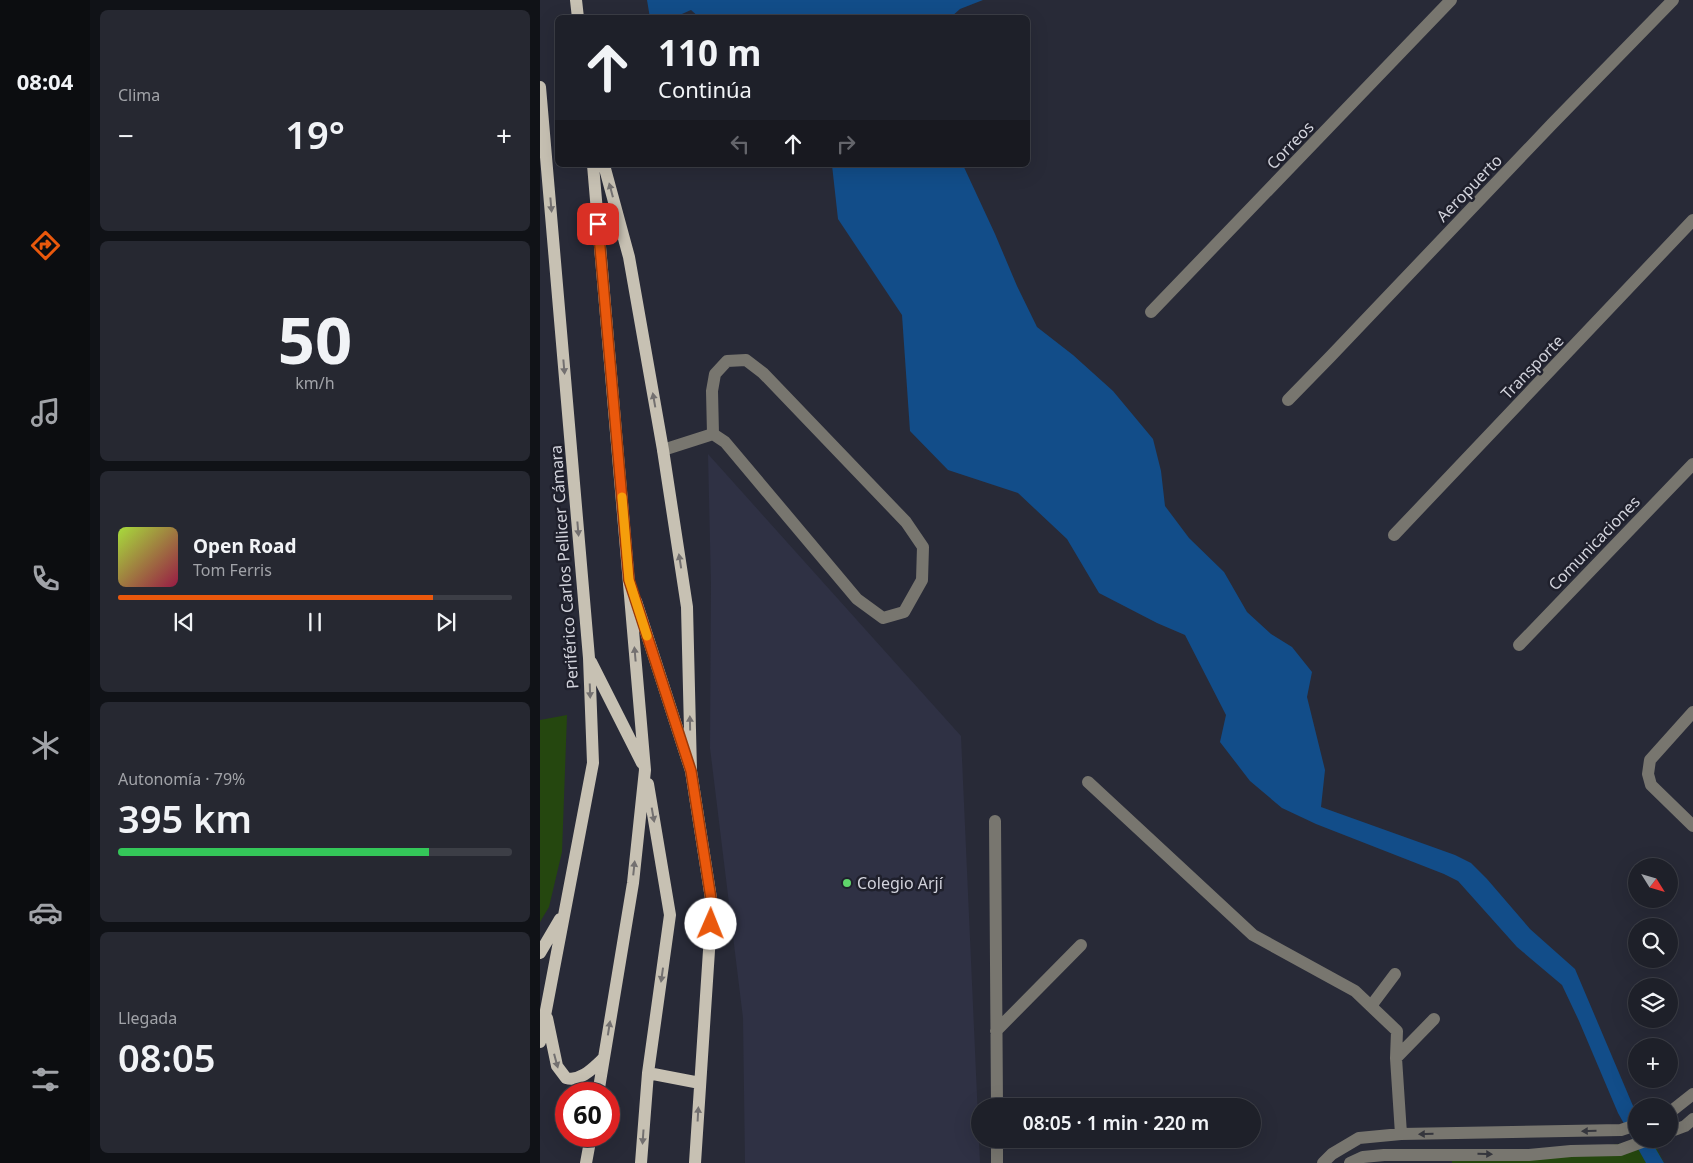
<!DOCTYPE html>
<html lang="es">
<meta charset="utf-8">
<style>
:root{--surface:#1e2029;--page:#262831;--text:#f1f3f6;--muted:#a1a3a8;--line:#3c3e46;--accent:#ea580c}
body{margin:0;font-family:"Noto Sans",sans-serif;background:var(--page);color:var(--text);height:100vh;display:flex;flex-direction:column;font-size:19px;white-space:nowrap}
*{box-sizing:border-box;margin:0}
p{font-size:16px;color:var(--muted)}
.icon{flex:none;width:28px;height:28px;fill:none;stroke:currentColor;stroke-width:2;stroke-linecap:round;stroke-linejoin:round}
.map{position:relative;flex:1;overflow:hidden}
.panel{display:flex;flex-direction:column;gap:10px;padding:10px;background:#101217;width:450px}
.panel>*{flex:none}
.banner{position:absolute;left:15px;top:15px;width:475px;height:152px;border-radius:8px;box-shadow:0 5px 20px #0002,0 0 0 1px var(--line);background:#1e2029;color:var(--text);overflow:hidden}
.needle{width:32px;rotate:127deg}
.fabs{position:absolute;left:1088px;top:858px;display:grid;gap:10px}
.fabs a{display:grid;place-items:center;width:50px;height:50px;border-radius:50%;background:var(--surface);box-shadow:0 5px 20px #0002,0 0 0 1px var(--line);font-size:25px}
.speed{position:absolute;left:15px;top:1082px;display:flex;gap:10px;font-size:25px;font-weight:700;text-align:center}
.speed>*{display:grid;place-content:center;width:65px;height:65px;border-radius:50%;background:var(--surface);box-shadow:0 5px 20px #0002,0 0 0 1px var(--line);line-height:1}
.speed .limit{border:8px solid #d22;background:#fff;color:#111}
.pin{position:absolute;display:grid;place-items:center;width:42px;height:42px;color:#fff;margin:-21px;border-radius:10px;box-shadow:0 2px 8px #0006}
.me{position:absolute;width:55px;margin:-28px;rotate:1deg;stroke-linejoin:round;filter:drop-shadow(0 0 4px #0008)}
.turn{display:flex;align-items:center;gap:18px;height:105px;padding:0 20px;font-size:22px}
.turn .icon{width:65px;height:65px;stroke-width:2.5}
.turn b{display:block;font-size:35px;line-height:42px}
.lanes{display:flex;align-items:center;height:48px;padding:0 20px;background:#0003;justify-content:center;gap:25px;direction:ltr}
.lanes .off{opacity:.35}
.big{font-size:38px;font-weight:600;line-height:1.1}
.panel .card{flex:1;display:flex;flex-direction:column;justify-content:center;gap:8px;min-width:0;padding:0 18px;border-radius:8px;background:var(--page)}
.panel .dial{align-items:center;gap:0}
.dial b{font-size:65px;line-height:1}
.song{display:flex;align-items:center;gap:15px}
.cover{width:60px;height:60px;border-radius:8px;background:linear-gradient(135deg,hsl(80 70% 55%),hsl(340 70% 35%))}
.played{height:5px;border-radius:2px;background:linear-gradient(90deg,var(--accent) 80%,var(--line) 80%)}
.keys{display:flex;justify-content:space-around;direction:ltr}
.heat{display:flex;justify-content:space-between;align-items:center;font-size:28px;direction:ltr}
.charge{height:8px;border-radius:4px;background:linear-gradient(90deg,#34c759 79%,var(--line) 0)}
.trip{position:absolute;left:431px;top:1098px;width:290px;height:50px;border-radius:25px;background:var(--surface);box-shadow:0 5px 20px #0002,0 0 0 1px var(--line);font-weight:600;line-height:50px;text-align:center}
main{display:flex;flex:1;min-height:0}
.dock{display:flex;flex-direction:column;width:90px;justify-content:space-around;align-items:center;background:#0c0d10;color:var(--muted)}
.dock .icon{width:35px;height:35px}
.dock .selected{color:var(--accent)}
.dock b{font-size:22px;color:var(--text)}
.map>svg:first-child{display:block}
</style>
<main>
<nav class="dock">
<b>08:04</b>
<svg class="icon selected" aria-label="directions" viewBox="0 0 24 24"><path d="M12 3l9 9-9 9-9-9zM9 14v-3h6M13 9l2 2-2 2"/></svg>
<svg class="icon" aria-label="music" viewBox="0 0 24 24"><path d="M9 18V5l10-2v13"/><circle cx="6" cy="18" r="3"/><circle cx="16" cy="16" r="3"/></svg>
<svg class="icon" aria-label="phone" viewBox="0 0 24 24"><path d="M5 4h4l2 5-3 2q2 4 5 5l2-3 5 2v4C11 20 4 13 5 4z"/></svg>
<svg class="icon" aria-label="climate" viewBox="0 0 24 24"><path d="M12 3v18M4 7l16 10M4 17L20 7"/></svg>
<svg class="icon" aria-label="car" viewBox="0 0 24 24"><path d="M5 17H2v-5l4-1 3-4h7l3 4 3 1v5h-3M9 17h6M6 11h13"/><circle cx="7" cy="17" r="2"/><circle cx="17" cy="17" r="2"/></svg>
<svg class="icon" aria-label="filters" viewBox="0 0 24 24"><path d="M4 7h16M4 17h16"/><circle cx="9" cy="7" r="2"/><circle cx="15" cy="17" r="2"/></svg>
</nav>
<section class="panel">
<div class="card"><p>Clima</p>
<div class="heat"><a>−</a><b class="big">19°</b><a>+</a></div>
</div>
<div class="card dial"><b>50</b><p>km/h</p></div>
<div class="card">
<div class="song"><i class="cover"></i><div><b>Open Road</b><p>Tom Ferris</p></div></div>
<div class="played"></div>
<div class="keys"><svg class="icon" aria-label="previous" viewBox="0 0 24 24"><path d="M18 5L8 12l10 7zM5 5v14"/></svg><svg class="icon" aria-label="pause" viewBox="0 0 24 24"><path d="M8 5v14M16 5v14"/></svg><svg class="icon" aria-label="next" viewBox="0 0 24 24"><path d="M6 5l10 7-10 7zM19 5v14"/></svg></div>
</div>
<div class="card"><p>Autonomía · 79%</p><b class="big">395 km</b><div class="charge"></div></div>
<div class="card"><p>Llegada</p><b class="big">08:05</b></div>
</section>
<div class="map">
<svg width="1153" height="1163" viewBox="0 0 1153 1163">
<rect width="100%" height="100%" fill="#282a37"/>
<path fill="#2f3144" d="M168 454 421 736 440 1163H205L203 1018 170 748 171 585Z"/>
<path fill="#25470f" d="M27 715 22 852 9 907 0 922V720Z
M1112 1139 1124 1163H912V1154L1031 1151Z"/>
<path fill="#124d89" d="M107 0H443L420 9 411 17 160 18 151 10 135 17 110 18Z
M292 165H423L455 234 477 286 497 327 533 355 573 391 613 439 621 471 625 506 649 538 684 572 707 612 731 634 752 647 772 672 767 697 785 770 781 807 915 855 931 863 947 879 990 929 1035 969 1096 1113V1139H1110L1124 1163H1106L1078 1113 1039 1021 1022 985 977 947 918 881 904 874 776 824 742 808 710 781 680 742 686 715 645 635 617 623 559 593 527 539 478 493 408 470 370 431 362 315 298 219Z"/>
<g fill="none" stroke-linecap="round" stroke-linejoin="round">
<path stroke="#78766f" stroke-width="12" d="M611 312 911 0
M206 360 223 373 366 522 383 547 382 580 364 612 343 618 317 599 185 442 173 434 172 391 175 374 187 361Z
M748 400 790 357 1012 124 1133 0
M123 450 173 434
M854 535 1153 220
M979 645 1153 464
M1153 712 1110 760 1108 774 1111 785 1153 826
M548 782 713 935 815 991 857 1031 856 1058 861 1134
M455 821 457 1106
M831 1006 855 974
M456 1031 541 945
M856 1058 894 1019
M1129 1113 1153 1094
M1129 1132 1145 1126 1153 1119
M457 1139V1163
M783 1163 792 1154 819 1138 861 1134 1081 1130 1096 1125
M810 1163 823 1157 844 1155H989L1031 1151 1080 1150 1110 1139"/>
<path stroke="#c7c1b3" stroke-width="12" d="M36 0 38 18
M0 87 49 658 53 763 0 1042
M53 165 105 770 93 883 58 1094
M64 165 89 257 123 450 147 607 151 771
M96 601 151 771 172 905 155 1163
M51 662 102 763
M0 953 20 919
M7 1018 17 1066 26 1078C41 1082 54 1067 64 1058
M108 1073 160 1083
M46 1163 51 1136
M101 1163 108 1073 130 915 108 784"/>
</g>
<defs><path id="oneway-solid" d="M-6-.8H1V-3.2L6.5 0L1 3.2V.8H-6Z" transform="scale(1.25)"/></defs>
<g fill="#737070">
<use href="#oneway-solid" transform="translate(71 190) rotate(-105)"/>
<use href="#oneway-solid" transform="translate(11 205) rotate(85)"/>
<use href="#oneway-solid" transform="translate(24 367) rotate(85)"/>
<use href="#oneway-solid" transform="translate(114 400) rotate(-100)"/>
<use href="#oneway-solid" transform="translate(38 529) rotate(85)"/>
<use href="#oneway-solid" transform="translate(140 561) rotate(-99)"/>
<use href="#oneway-solid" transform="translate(95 654) rotate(-95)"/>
<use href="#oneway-solid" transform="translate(50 691) rotate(88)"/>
<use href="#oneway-solid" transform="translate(150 723) rotate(-91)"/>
<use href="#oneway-solid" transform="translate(113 815) rotate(80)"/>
<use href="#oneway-solid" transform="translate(94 868) rotate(-84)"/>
<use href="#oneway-solid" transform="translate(122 975) rotate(98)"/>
<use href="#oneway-solid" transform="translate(69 1028) rotate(-81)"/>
<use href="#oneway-solid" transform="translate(16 1061) rotate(75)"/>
<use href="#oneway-solid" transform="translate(158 1114) rotate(-87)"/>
<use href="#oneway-solid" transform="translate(103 1137) rotate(94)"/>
</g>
<g fill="#35363d">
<use href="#oneway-solid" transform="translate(1049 1131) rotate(179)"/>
<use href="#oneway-solid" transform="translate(886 1134) rotate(179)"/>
<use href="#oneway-solid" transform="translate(945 1154) rotate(1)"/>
</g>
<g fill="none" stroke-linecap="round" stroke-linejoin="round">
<defs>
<path id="route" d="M58 224 89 580 151 771 172 905 171 924"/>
</defs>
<use href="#route" stroke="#983908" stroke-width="12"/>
<use href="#route" stroke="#ea580c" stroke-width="9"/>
<path stroke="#f59e0b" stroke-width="9" d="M82 497 89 580 107 636"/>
</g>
<circle fill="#5fd56b" stroke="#1f202c" stroke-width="2" cx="307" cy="883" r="5"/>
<g text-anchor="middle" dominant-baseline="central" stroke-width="5" stroke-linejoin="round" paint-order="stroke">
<g font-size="16" fill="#d2d3dc" stroke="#1f202c">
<text transform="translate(750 145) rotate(-46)">Correos</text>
<text transform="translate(929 188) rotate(-46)">Aeropuerto</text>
<text transform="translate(992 367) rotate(-46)">Transporte</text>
<text transform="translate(1054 543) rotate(-46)">Comunicaciones</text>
<text transform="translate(24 567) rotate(-94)">Periférico Carlos Pellicer Cámara</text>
</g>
<g font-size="16" fill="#d2d3dc" stroke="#1f202c" text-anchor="start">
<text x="317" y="883">Colegio Arjí</text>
</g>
</g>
</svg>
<div class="fabs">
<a><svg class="needle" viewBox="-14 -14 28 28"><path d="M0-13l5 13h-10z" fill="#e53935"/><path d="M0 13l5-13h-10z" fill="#a1a3a8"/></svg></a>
<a><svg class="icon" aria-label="search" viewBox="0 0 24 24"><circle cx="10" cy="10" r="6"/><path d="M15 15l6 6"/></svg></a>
<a><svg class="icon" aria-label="layers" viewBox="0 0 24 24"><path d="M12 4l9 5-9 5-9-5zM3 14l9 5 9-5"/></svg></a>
<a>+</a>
<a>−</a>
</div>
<div class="speed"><div class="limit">60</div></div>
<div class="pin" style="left:58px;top:224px;background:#d93025"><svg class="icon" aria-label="arrive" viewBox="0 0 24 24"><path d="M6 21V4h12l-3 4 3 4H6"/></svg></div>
<svg class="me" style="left:171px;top:924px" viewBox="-20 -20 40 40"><circle r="19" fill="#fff"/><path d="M0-13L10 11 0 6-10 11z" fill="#ea580c"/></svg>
<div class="trip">08:05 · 1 min · 220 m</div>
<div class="banner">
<div class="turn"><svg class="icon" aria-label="ahead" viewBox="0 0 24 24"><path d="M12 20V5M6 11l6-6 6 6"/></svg><div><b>110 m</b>Continúa</div></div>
<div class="lanes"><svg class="icon off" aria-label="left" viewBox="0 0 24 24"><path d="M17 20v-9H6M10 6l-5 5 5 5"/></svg><svg class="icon" aria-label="ahead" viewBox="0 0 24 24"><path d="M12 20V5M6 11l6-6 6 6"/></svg><svg class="icon off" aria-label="right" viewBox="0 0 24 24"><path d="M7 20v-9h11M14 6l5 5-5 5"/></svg></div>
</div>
</div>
</main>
